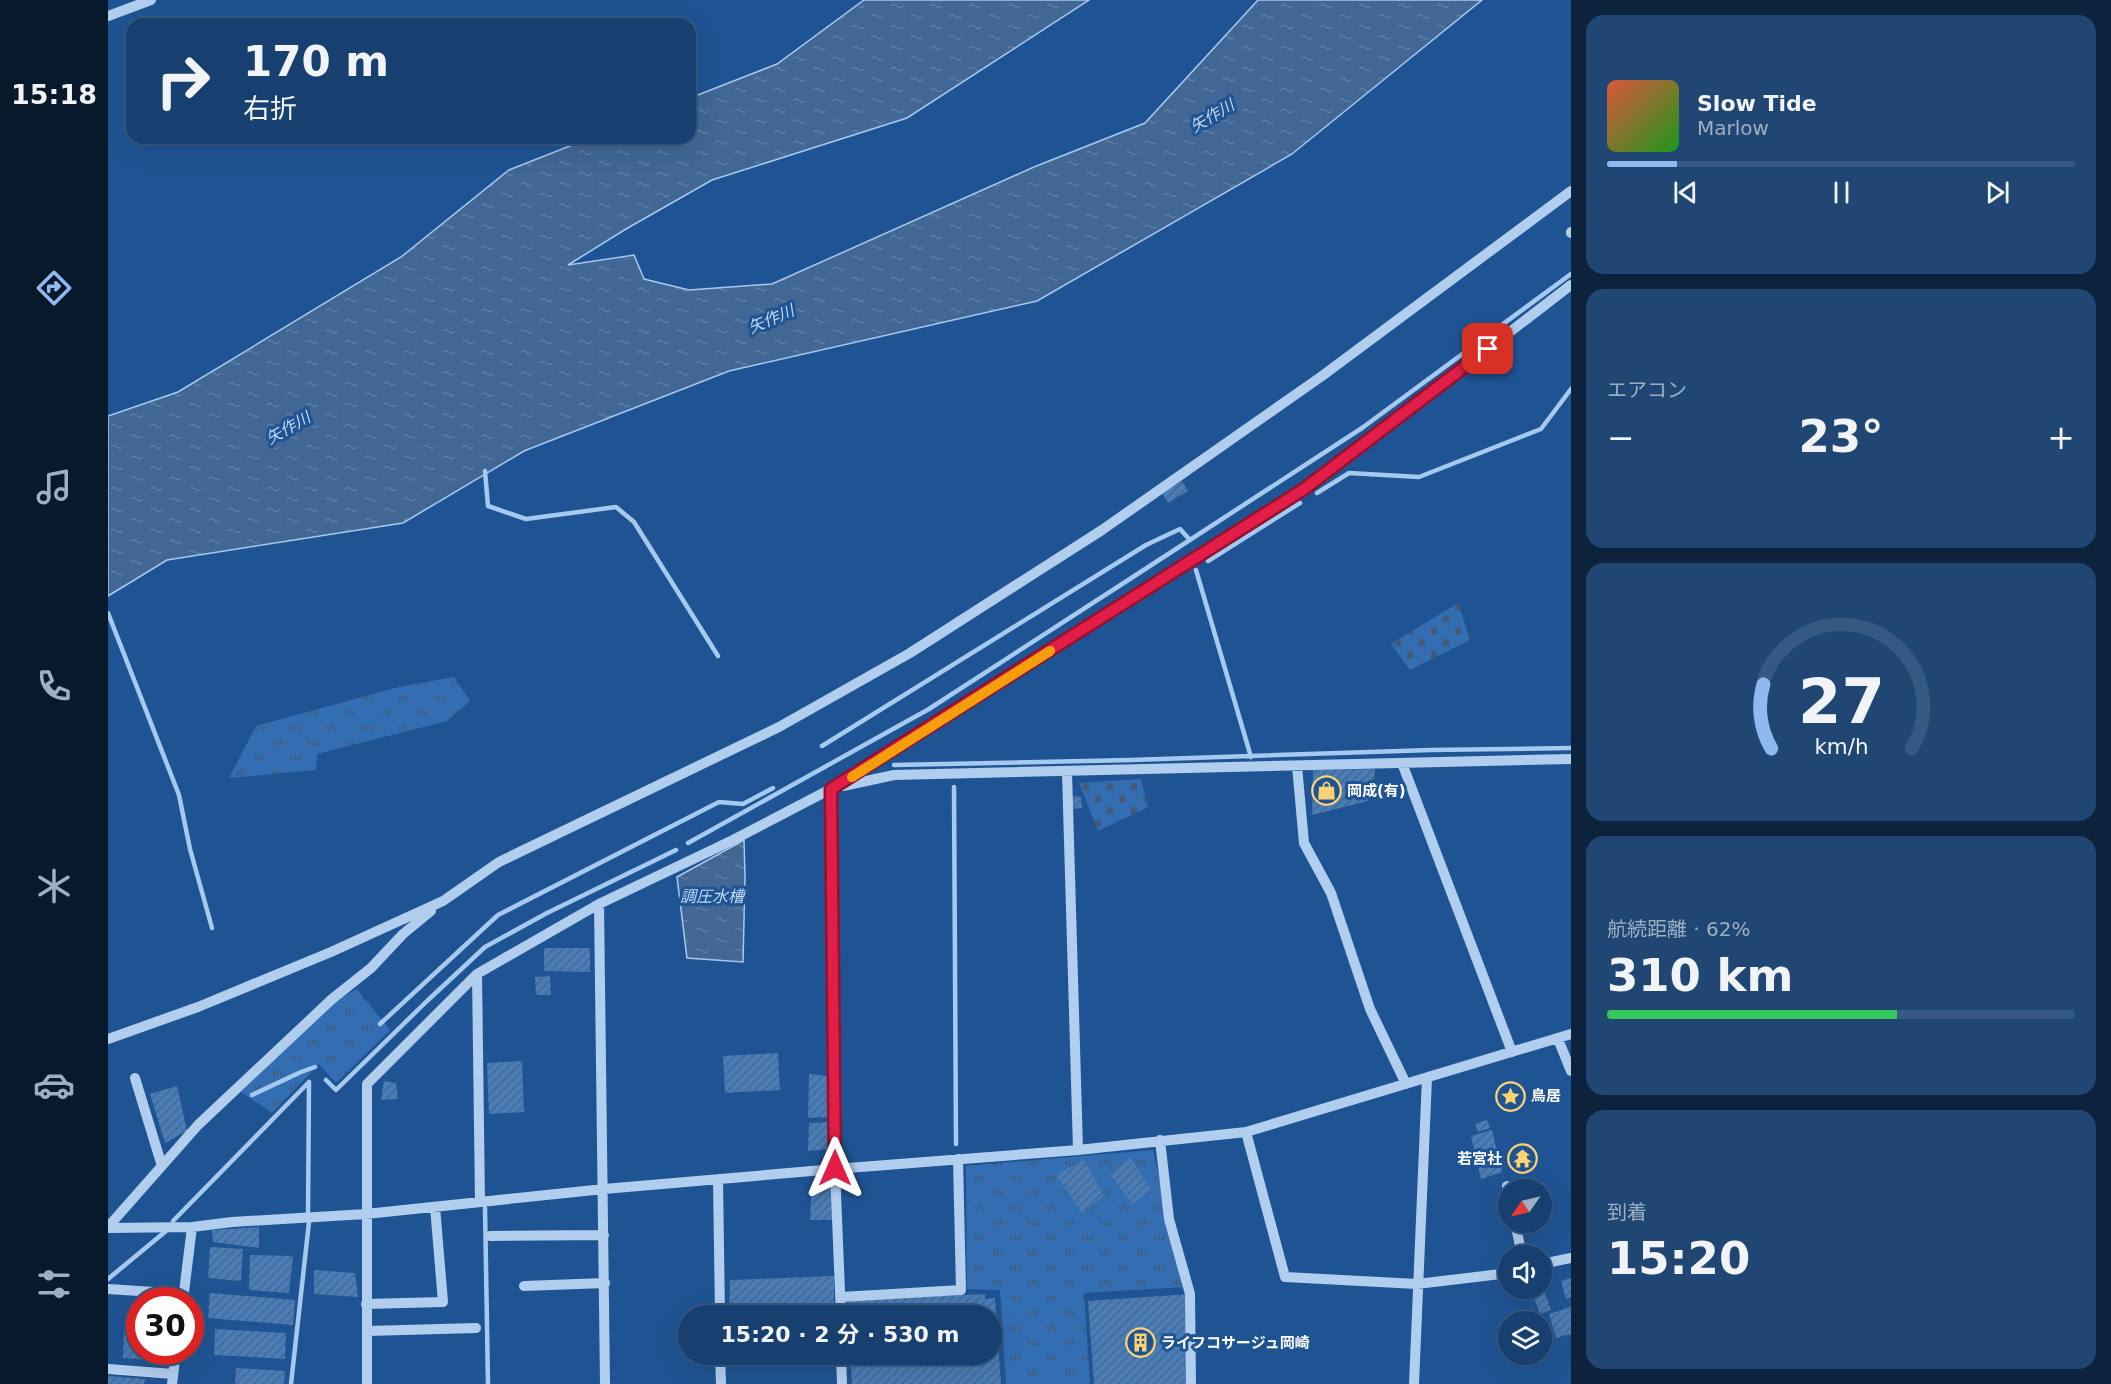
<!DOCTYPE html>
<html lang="ja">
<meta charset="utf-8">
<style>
:root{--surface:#173f6f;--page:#204674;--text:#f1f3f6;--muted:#9eafc3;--line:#365882;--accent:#90b9f0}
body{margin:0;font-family:"DejaVu Sans","Noto Sans JP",sans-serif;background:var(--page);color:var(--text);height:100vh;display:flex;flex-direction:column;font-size:22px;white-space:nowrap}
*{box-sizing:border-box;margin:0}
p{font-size:20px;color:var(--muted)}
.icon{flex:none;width:33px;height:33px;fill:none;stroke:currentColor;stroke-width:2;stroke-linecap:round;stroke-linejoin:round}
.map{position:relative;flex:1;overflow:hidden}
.panel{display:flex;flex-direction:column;gap:15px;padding:15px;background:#0d233d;width:540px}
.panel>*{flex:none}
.top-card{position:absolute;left:18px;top:18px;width:570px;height:126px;border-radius:18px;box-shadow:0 6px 24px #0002,0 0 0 2px var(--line);background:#173f6f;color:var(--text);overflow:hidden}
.needle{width:39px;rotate:236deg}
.buttons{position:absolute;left:1390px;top:1179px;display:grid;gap:12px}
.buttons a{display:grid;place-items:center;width:54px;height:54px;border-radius:50%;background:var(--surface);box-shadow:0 6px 24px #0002,0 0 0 2px var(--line);font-size:30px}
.speed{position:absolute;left:18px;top:1287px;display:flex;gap:12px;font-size:30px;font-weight:700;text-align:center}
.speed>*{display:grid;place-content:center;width:78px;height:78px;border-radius:50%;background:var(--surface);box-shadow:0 6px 24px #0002,0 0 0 2px var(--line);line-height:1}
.speed .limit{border:9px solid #d22;background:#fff;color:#111}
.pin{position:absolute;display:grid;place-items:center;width:51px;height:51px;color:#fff;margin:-26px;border-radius:12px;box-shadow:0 3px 9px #0006}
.me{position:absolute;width:66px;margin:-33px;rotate:0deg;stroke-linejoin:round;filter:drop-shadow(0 0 4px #0008)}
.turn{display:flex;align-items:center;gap:21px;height:126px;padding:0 18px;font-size:27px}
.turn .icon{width:78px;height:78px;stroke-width:2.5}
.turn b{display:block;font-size:42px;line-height:51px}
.big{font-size:45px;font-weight:700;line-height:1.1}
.panel .card{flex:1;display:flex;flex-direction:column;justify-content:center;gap:9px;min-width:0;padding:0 21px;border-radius:18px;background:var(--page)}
.panel .dial{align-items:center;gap:0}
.dial svg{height:156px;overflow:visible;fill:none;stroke:var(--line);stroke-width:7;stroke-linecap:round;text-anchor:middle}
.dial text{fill:var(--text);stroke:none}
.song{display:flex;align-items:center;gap:18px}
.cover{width:72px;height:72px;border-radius:9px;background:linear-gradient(135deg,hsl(10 70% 55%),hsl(120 70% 35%))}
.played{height:6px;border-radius:3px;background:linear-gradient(90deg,var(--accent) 15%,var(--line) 15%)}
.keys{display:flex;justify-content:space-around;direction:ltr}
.heat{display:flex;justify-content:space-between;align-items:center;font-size:33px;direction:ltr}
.charge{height:9px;border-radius:4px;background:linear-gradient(90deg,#34c759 62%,var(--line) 0)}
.trip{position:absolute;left:570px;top:1305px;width:324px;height:60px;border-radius:30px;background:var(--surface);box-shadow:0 6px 24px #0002,0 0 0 2px var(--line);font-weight:700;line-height:60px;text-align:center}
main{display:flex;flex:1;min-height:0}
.dock{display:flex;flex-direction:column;width:108px;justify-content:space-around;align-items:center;background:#09192c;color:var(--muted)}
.dock .icon{width:42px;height:42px}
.dock .active{color:var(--accent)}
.dock b{font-size:27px;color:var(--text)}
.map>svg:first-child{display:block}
</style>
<main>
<nav class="dock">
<b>15:18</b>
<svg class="icon active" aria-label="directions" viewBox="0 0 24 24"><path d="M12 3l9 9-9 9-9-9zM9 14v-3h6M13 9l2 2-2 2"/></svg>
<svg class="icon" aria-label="music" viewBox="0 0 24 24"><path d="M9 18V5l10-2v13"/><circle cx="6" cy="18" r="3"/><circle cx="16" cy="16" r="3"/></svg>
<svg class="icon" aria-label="phone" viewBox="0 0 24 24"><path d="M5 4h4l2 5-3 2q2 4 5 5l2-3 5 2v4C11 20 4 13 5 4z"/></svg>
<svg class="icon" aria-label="climate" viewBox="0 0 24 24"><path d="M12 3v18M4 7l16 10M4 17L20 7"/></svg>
<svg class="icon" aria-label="car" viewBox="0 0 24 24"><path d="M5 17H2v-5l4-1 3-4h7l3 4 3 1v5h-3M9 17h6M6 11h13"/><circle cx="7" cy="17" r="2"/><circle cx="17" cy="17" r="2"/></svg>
<svg class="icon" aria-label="filters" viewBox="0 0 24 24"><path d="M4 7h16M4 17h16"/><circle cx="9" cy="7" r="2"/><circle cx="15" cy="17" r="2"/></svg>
</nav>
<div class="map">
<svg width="1463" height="1384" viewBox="0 0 1463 1384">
<defs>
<pattern id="grass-tufts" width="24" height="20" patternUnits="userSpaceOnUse" patternTransform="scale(1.5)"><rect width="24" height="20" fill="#346eb2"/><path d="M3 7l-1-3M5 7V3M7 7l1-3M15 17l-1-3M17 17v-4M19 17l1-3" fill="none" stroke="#425a75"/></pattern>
<pattern id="cemetery-stones" width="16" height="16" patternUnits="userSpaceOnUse" patternTransform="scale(1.5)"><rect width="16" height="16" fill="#346eb2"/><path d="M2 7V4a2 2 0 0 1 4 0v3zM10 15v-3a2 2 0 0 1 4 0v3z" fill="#425a75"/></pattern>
<pattern id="water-ripples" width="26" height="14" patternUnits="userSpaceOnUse" patternTransform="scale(1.5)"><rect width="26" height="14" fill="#426795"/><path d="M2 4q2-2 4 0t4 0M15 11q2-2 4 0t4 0" fill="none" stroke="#5e7ea5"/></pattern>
<pattern id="building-hatch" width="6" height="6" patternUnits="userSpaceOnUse" patternTransform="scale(1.5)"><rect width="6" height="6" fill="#487dba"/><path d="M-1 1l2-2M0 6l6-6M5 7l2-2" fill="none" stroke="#4a6788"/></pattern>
</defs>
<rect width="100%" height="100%" fill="#1f5494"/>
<path fill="url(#grass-tufts)" d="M346 677 362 701 339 721 209 754 208 770 121 778 148 726 291 687Z
M249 989 282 1030 228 1083 211 1064 164 1113 133 1092 227 1001Z
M1045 1150 1075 1287 976 1293 982 1384H898L892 1290 859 1289 858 1166Z"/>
<path fill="url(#cemetery-stones)" d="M1350 603 1362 640 1302 670 1283 644Z
M1033 779 1040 807 990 831 971 783Z"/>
<path fill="url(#water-ripples)" stroke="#a6c9ef" stroke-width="1.5" d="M756 0H981L799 118 604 180 518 229 460 265 526 255 536 279 581 290 664 284 926 167 1037 123 1150 0H1374L1184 154 929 301 621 371 416 451 295 523 59 560 0 596V416L70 392 293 257 401 170 482 138H582V98L669 64Z
M636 840 637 877 635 962 579 958 569 877Z"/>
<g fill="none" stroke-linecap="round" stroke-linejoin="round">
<path stroke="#a6c9ef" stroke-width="4.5" d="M377 471 380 506 418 519 508 507 526 522 610 656
M1209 493 1241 473 1311 477 1433 429 1463 389
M1100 561 1192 503
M1088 570 1143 757
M0 613 71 795 82 849 104 928
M714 746 1038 545 1072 529 1082 540
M786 765 1023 760 1323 750 1463 748
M846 787 848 1144
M580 843 821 709 1028 575 1254 428 1463 274
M272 1024 390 915 611 802 635 804 665 788
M218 1080 228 1090 319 1001 377 947 439 913 568 850
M144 1095 193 1072 207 1067
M377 1208 380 1384
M200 1215 201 1082
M65 1221 201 1082
M0 1279 58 1231
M183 1384 201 1222"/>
</g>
<path fill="url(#building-hatch)" d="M1074 481 1080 491 1060 503 1054 493Z
M1267 769 1264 800 1204 815 1205 770Z
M964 796 973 797 974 808 965 809Z
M436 948H482V972L436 971Z
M442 976 443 995H428L427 977Z
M670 1053 672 1090 617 1093 615 1056Z
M414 1061 416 1112 381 1114 379 1063Z
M701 1074 721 1076V1117L700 1118Z
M276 1081 288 1083 290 1099 273 1100Z
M69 1086 79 1131 57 1143 42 1094Z
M1379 1120 1382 1128 1370 1132 1367 1124Z
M721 1122 722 1149 700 1151 701 1123Z
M1384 1130 1394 1172 1373 1179 1363 1136Z
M1419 1149 1425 1165 1411 1170 1406 1153Z
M1022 1157 1043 1190 1024 1204 1002 1174Z
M976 1160 996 1196 974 1213 948 1175Z
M704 1182H724L725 1220H702Z
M151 1227V1248L105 1242 104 1230Z
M102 1247 135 1249 133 1281 100 1278Z
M142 1255 185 1256 181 1293 141 1290Z
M206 1270 247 1273 250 1297 206 1294Z
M726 1276V1316H621L622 1280Z
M1463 1278V1297L1458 1299 1453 1281Z
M1430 1288H1435L1443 1310 1432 1314 1423 1291Z
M102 1293 187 1300 185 1325 100 1318Z
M877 1294V1299L887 1298 893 1384H744L742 1354H884V1316H740V1300Z
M1082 1294 1079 1384H986L980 1301Z
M1463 1307V1334L1448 1338 1441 1314Z
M107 1329 178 1333 177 1359 106 1355Z
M16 1330 32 1331V1352H57L56 1361 15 1358Z
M128 1368 177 1371 176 1384H127Z
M0 1376 37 1379 36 1384H0Z"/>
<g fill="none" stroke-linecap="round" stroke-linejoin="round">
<path stroke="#b2ceee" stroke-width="10" d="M0 16 43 0
M1463 232V233
M1294 763 1404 1052
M1189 766 1196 843 1223 893 1262 1009 1298 1084
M959 772 970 1150
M735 786 786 775 1463 759
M723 789 727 1169 733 1316
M491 904 497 1384
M369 974 372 1202
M0 1039 90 1007 223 952 335 901 391 862 671 727 802 653 994 530 1214 376 1463 191
M1450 1039 1463 1071
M27 1078 54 1166
M1138 1132 1177 1277 1309 1284 1401 1273
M1052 1140 1061 1219 1082 1294 1083 1384
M610 1179 612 1316
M1399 1186 1401 1193
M1407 1222 1414 1256
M0 1227 90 1125 224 999 263 968 295 934 323 911
M0 1228 84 1227 124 1222 258 1214 496 1189 727 1169 970 1150 1138 1132 1463 1034
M382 1236 496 1235
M1434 1264 1463 1258
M416 1286 497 1283
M0 1289 76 1294
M733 1297 853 1290 850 1159
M75 1300 84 1227
M258 1304 335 1302 327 1207
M259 1331 368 1328
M612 1354 613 1384
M733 1354 734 1384
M0 1369 65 1374
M64 1384 68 1352
M259 1384V1084L369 974 491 904 625 840 740 780 1196 490 1463 285
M1306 1384 1319 1078"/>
</g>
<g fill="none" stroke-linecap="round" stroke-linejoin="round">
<defs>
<path id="route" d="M727 1168 723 789 1196 489 1380 349"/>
</defs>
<use href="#route" stroke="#92132f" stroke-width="15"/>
<use href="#route" stroke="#e11d48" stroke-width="10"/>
<path stroke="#f59e0b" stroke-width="10" d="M744 777 942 651"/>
</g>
<defs>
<symbol id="shop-ring" viewBox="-11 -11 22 22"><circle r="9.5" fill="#1f5494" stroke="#fcd273" stroke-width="1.5"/><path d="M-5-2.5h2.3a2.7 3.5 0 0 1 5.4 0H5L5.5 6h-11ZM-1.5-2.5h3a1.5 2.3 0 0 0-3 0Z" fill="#fcd273"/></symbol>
<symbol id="sight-ring" viewBox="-11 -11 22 22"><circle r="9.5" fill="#1f5494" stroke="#fcd273" stroke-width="1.5"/><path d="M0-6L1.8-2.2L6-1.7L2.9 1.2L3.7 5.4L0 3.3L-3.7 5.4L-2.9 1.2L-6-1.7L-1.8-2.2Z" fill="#fcd273"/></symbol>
<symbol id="temple-ring" viewBox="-11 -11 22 22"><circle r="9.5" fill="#1f5494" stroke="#fcd273" stroke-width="1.5"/><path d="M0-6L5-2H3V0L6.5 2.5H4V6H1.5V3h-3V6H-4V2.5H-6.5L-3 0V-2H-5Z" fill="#fcd273"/></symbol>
<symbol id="building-ring" viewBox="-11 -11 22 22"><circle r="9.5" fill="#1f5494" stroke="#fcd273" stroke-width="1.5"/><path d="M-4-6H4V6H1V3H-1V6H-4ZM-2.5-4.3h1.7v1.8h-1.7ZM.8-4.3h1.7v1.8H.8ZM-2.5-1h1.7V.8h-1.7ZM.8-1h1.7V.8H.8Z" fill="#fcd273"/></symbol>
</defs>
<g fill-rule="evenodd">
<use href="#shop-ring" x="1202" y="774" width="33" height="33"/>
<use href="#sight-ring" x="1386" y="1080" width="33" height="33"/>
<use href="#temple-ring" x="1398" y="1142" width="33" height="33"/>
<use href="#building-ring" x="1016" y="1326" width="33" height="33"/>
</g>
<g text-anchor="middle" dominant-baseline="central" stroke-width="6" stroke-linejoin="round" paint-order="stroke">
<g font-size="15" font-weight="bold" fill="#fff" stroke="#1f5494" text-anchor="start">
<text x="1239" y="791">岡成(有)</text>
<text x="1423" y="1096">鳥居</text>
<text x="1394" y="1159" text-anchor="end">若宮社</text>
<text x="1053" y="1343">ライフコサージュ岡崎</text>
</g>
<g font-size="16" font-style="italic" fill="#bfd8f5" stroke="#1f5494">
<text transform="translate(1104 116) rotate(-31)">矢作川</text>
<text transform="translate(663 319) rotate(-23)">矢作川</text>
<text transform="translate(180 428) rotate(-30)">矢作川</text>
<text x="604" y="896">調圧水槽</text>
</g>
</g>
</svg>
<div class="buttons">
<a><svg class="needle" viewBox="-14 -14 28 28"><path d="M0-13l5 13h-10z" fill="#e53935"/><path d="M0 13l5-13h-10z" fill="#9eafc3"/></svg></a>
<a><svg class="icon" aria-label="sound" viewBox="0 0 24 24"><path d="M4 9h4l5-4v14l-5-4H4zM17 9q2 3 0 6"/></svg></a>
<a><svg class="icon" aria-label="layers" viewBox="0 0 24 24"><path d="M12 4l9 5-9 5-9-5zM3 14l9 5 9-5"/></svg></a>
</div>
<div class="speed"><div class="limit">30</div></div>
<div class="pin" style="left:1380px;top:349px;background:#d93025"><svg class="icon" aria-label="arrive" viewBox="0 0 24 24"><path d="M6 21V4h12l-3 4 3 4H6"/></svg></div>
<svg class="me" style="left:727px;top:1168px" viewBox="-20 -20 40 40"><path d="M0-17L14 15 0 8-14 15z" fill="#e11d48" stroke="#fff" stroke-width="4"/></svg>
<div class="trip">15:20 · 2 分 · 530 m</div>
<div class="top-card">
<div class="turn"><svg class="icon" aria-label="right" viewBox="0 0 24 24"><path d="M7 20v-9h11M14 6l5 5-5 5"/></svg><div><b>170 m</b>右折</div></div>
</div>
</div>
<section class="panel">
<div class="card">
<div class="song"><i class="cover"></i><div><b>Slow Tide</b><p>Marlow</p></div></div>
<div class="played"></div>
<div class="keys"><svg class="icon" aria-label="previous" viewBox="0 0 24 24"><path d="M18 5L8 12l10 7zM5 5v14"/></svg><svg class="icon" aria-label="pause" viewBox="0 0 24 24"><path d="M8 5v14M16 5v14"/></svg><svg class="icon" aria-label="next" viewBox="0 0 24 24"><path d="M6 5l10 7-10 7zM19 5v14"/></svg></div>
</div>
<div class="card"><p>エアコン</p>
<div class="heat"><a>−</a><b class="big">23°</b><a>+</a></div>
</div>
<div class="card dial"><svg viewBox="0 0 100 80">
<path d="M14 69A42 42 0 1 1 86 69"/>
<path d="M14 69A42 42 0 0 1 10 36" stroke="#90b9f0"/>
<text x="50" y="56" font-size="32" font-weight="700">27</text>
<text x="50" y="72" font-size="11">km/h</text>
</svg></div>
<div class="card"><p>航続距離 · 62%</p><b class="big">310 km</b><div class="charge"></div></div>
<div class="card"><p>到着</p><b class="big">15:20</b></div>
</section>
</main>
